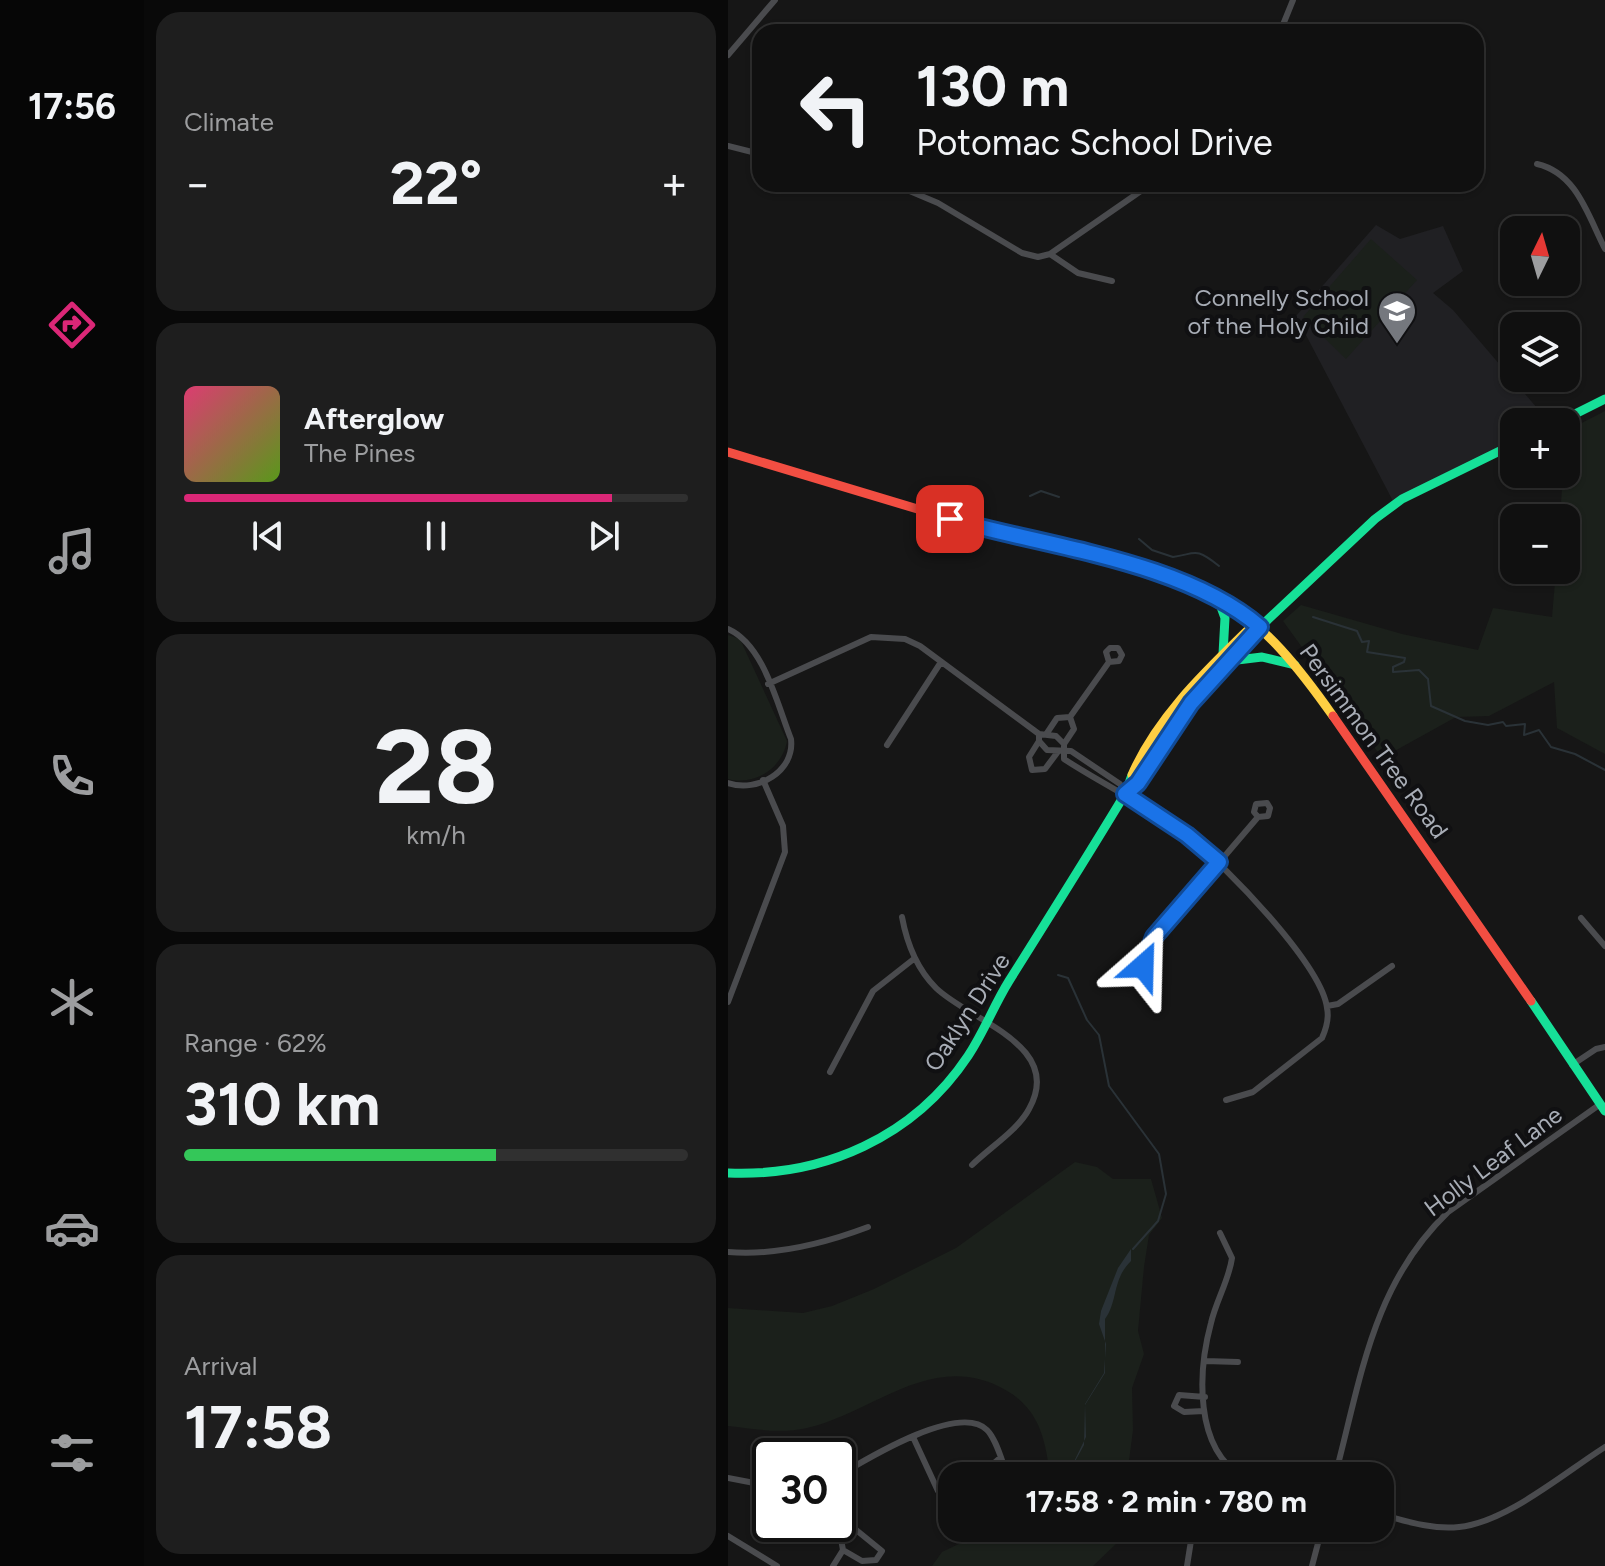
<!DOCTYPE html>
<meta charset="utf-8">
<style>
:root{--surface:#101010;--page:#1e1e1e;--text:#f1f3f6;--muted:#9c9d9f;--line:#303030;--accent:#db2777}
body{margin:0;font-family:Figtree,sans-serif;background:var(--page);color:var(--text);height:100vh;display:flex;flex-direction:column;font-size:30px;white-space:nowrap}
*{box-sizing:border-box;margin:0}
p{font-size:26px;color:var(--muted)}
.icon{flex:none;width:44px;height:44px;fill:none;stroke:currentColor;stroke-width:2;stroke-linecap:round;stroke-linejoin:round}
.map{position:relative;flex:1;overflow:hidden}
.sheet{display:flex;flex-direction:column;gap:12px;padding:12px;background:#090909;width:584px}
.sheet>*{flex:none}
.banner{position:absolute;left:24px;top:24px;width:732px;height:168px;border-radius:24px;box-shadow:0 2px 6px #0004,0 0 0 2px var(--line);background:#101010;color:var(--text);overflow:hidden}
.needle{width:52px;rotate:5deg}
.controls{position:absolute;left:772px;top:216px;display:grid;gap:16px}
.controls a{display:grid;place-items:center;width:80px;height:80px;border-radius:16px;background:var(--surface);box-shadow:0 2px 6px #0004,0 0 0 2px var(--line);font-size:40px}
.speed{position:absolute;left:24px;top:1438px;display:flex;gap:16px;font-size:40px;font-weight:700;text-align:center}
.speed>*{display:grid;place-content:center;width:104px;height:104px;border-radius:50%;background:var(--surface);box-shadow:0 2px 6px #0004,0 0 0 2px var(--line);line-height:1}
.speed .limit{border:4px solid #111;border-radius:12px;background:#fff;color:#111}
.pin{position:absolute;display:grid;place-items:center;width:68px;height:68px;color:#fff;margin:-34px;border-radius:16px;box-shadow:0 4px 12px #0006}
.me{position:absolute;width:88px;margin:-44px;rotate:25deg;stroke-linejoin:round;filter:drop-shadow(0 0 6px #0008)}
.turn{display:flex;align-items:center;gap:28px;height:168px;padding:0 32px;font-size:36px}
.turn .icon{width:104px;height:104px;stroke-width:2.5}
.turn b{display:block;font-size:56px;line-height:68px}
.big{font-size:60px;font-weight:700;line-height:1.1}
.sheet .widget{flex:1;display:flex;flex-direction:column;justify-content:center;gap:12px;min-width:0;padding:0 28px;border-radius:24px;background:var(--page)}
.sheet .dial{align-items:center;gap:0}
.dial b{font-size:104px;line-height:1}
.song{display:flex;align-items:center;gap:24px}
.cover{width:96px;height:96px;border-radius:12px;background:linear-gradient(135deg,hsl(340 70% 55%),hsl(90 70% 35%))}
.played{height:8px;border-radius:4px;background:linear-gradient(90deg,var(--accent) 85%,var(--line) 85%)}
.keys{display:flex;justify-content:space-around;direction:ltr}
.heat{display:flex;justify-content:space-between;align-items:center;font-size:44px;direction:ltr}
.charge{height:12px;border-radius:6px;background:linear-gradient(90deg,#34c759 62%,var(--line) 0)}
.trip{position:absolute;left:210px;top:1462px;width:456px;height:80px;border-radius:24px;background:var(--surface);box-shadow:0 2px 6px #0004,0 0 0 2px var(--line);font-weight:700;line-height:80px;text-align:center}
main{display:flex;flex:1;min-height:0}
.tabs{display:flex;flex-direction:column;width:144px;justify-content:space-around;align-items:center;background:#060606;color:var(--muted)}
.tabs .icon{width:56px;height:56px}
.tabs .selected{color:var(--accent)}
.tabs b{font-size:36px;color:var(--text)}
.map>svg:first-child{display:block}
</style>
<main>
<nav class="tabs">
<b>17:56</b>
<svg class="icon selected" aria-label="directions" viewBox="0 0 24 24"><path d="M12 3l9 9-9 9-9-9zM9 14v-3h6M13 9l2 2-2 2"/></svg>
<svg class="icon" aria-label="music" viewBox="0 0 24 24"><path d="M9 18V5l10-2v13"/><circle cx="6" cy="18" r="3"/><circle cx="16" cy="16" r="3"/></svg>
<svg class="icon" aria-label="phone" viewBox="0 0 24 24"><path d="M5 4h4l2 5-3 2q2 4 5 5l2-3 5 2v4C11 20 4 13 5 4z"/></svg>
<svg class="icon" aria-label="climate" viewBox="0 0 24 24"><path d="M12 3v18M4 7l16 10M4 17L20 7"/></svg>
<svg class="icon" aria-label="car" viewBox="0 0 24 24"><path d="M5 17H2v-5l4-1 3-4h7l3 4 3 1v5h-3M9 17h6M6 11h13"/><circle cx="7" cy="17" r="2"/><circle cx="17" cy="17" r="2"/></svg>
<svg class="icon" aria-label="filters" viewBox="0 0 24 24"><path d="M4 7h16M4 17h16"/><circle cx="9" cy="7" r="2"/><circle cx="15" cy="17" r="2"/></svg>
</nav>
<section class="sheet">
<div class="widget"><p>Climate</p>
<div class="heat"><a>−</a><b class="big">22°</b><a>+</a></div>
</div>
<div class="widget">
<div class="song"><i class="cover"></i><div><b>Afterglow</b><p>The Pines</p></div></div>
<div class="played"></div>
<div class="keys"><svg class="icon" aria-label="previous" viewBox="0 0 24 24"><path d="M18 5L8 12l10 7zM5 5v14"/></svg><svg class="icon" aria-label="pause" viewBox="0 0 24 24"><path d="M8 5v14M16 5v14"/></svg><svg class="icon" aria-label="next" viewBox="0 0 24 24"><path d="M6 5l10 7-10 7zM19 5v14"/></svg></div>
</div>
<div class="widget dial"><b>28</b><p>km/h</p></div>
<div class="widget"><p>Range · 62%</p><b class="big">310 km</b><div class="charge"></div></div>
<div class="widget"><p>Arrival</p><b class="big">17:58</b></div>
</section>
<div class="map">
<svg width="877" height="1566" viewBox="0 0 877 1566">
<rect width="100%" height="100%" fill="#161616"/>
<path fill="#202023" d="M648 225 672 239 715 226 735 271 705 293 725 310 821 422H786V441L665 501 568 316Z"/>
<path fill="#1b201b" d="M643 239 689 280 618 359 575 317Z
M877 411V754L829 728 826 682 761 716 728 717 654 758 555 621 573 605 674 634 750 650 765 608 824 617 828 570H838V518H832L835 474H838V431Z
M0 635 12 639 59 741C54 768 28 786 0 779Z
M347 1162 369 1167 385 1179H423L434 1218 421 1235 416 1267 410 1331 416 1354 404 1388 405 1430 399 1476H322C317 1435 310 1405 270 1386 201 1353 144 1413 79 1428 52 1434 27 1429 0 1426V1308L75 1313 104 1306 146 1289 228 1248Z
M264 1528H392L390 1542 365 1566H204L214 1552Z"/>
<path fill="#2a3237" d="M403 1249V1261C384 1279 390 1302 377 1319V1373L357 1405 356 1445 339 1476 358 1437 357 1404 376 1373 378 1344 371 1324 373 1311 390 1268Z"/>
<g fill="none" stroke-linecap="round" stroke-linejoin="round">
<path stroke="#2a3237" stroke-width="2" d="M302 496 313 491 331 497
M411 539 424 550 445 557C468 554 466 546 491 566
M585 617 629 631 634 642 641 641 639 652 677 658 676 662 665 667V672L691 670 700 679 703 706 737 721 760 725 775 722 778 726 797 724 796 735 811 730 823 747 847 754 877 770
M330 975 340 978 359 1020 371 1035 381 1086 431 1154 438 1194 430 1221 405 1249"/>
<path stroke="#4a4b4e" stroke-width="6" d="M552 32 565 0
M0 55 47 0
M0 146 32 154
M809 164C849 173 860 216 877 249
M165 184 210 203 294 253 310 257 322 254 350 273 384 281
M322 254 423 184
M0 629C36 645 49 704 63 739 67 771 30 793 0 783
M40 684 143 637 177 639 192 646 311 734V741L319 750 343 751 392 784 397 794
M342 717 381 662 391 661 394 655 390 648H382L378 652 381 662
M319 733 329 718 342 717
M311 734 328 736 336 744V759C377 786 422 806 461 837 496 864 594 965 599 1008 601 1017 598 1029 594 1038L525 1092 498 1100
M311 741 301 757 304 770 317 769 329 753
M336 744 346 729 342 717
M159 745 213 662
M174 917C179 944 188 968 208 988 242 1021 337 1045 301 1109 290 1130 261 1148 244 1165
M853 918 877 946
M422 994 415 966 420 946 530 817 540 816 542 808 539 803 528 804 526 812 530 817
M0 1002 57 852 55 826 35 780
M599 1006 610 1004 664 966
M844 1065 868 1049 877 1047
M102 1072 145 991 187 958
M492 1233 504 1258C501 1280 488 1301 483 1323 470 1371 466 1448 514 1476
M0 1252C48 1256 95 1244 140 1227
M477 1361 510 1362
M476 1411 456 1412 446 1406 451 1395 477 1397
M185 1437 210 1491 224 1490
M110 1476C137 1460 231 1402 259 1430 269 1440 274 1463 280 1476
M251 1476 272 1458
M607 1476C633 1379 644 1285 720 1212L871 1105
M0 1478 42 1486
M652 1514C678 1521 704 1530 731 1527 779 1522 836 1473 877 1447
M122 1525 154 1551 148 1560 134 1561 115 1550 111 1528Z
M0 1536 49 1566
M105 1566 115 1550
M459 1566 465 1528
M584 1566 594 1528"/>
<path stroke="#16e098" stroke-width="9" d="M831 422 877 399
M489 596 497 618 495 654
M501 661 534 657 567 665
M397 794 410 783 463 703 485 677 532 627 647 519 674 499 786 444
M803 1001 877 1111
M0 1173C96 1177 186 1137 240 1056 256 1032 266 1005 281 981 320 919 359 857 397 794L404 775"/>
<path stroke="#ffcf43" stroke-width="9" d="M363 556C492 587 528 607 605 716
M404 775C429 717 477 672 521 629L532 627"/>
<path stroke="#f24e42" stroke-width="9" d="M0 452 276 535 363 556
M605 716 803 1001"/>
</g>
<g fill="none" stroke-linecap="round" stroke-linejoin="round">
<defs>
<path id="route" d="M222 519C319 547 455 561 532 627L463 703 410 783 397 794 459 835 491 862 426 937 415 966"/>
</defs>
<use href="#route" stroke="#114b97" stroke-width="20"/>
<use href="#route" stroke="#1a73e8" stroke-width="14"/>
</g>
<defs>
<symbol id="school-pin" viewBox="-11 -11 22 30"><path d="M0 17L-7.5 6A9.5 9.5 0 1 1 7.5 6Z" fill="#75787e" stroke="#101012"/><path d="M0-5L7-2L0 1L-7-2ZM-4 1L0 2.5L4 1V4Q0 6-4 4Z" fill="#fff"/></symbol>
</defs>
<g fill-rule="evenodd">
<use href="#school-pin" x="647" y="289" width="44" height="60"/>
</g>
<g text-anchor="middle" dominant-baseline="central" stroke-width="8" stroke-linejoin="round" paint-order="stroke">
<g font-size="24" fill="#a8adb6" stroke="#101012" text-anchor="end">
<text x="641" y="297">Connelly School<tspan x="641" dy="28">of the Holy Child</tspan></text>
</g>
<g font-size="24" fill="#a8adb6" stroke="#101012">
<text transform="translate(646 741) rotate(54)">Persimmon Tree Road</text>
<text transform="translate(239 1012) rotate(-57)">Oaklyn Drive</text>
<text transform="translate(765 1161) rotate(-37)">Holly Leaf Lane</text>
</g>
</g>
</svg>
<div class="controls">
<a><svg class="needle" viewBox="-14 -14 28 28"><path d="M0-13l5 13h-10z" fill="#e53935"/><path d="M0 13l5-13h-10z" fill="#9c9d9f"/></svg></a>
<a><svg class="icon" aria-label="layers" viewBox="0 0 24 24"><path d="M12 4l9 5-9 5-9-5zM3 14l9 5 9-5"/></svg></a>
<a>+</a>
<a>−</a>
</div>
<div class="speed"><div class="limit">30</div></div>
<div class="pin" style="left:222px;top:519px;background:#d93025"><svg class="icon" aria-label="arrive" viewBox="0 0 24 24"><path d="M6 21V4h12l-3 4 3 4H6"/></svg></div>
<svg class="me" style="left:415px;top:966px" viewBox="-20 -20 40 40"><path d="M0-17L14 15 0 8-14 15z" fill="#1a73e8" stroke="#fff" stroke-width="4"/></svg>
<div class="trip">17:58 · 2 min · 780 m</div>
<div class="banner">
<div class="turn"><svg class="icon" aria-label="left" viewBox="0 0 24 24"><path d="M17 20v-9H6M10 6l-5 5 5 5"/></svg><div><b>130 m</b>Potomac School Drive</div></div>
</div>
</div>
</main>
